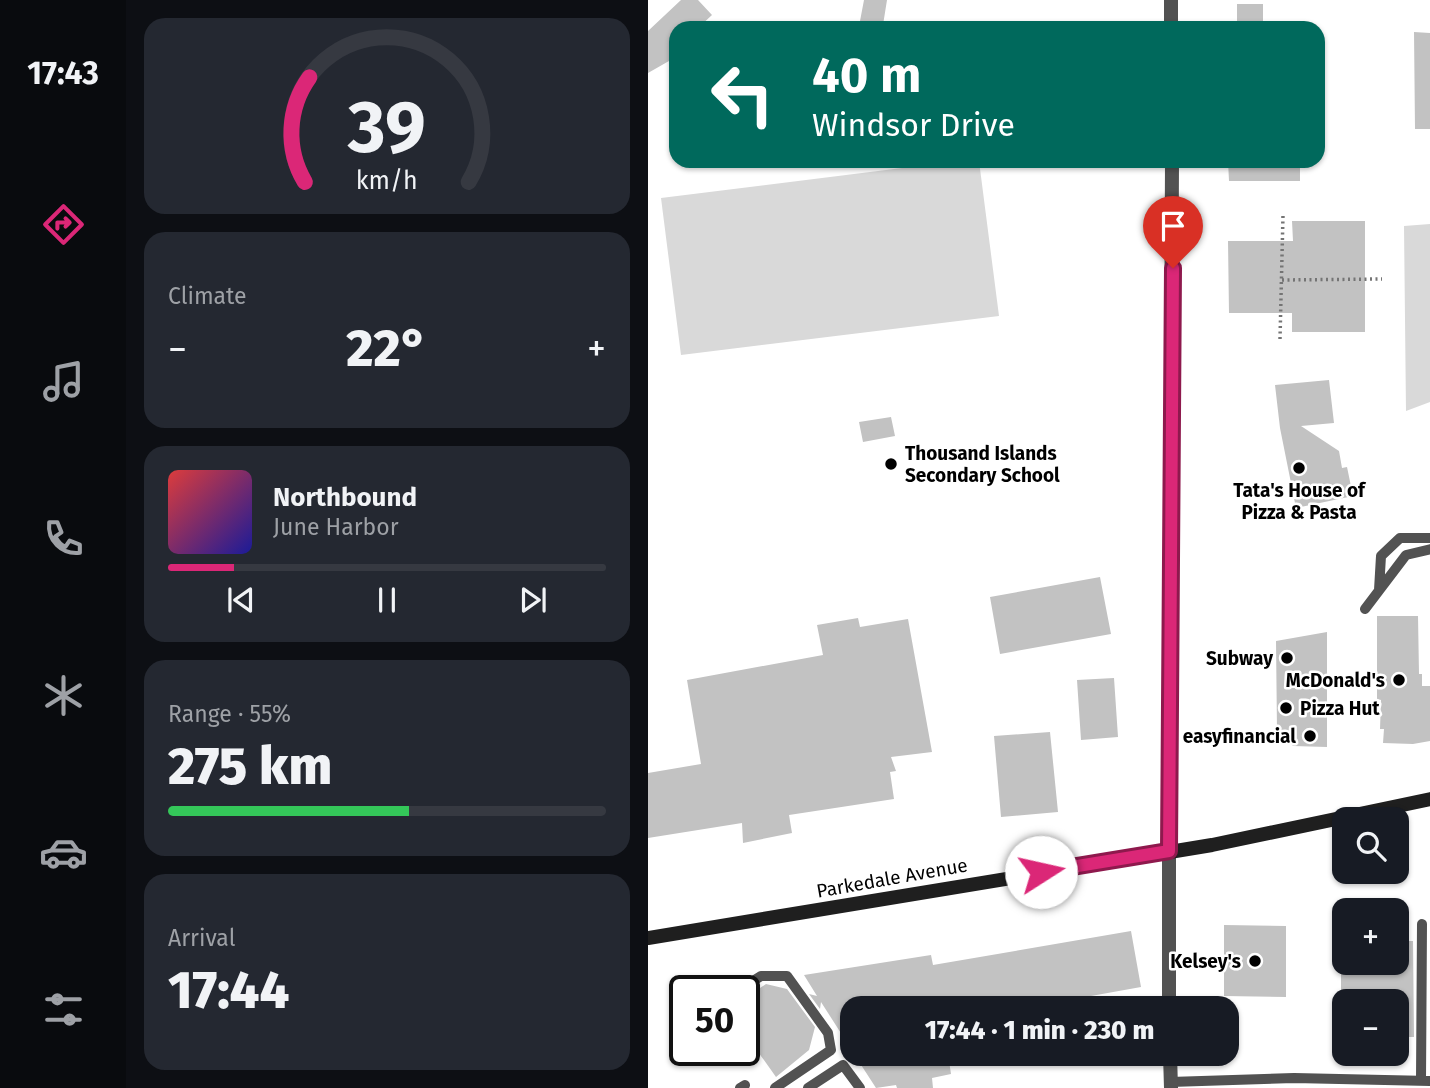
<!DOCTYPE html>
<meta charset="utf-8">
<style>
:root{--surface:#171b24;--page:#242831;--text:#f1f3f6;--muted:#9ea1a6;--line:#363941;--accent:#db2777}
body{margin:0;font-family:"Fira Sans",sans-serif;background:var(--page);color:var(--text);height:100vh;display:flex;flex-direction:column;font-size:26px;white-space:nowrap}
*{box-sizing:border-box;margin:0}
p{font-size:23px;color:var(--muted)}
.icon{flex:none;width:38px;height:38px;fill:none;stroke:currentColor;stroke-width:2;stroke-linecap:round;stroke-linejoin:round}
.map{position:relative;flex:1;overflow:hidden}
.drawer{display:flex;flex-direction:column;gap:18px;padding:18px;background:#0d0f14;width:522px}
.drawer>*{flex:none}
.top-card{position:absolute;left:21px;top:21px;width:656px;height:147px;border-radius:21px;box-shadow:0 2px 5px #0004;background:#00695c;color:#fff;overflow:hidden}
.buttons{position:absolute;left:684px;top:807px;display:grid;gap:14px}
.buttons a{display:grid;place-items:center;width:77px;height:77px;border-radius:14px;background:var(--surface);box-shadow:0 2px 5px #0004;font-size:35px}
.speed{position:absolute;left:21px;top:975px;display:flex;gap:14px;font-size:35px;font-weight:700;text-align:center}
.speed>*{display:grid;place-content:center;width:91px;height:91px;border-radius:50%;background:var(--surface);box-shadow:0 2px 5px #0004;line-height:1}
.speed .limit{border:4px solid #111;border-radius:10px;background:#fff;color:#111}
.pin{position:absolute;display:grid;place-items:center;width:60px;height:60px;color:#fff;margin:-72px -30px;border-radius:50% 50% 50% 0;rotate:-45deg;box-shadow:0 0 7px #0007}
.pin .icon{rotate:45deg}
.me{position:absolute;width:77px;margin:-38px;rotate:80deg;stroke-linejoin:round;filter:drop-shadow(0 0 5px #0008)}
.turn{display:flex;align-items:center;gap:24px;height:147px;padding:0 28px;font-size:32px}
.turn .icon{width:91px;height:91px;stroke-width:2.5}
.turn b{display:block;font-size:49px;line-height:60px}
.big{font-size:52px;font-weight:800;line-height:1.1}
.drawer .tile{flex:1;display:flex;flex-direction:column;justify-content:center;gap:10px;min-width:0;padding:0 24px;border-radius:21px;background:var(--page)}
.drawer .dial{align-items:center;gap:0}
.dial svg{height:182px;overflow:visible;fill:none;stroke:var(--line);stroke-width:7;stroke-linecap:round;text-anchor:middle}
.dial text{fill:var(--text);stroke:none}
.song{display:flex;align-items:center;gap:21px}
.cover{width:84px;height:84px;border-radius:10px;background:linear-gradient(135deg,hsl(0 70% 55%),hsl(240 70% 35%))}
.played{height:7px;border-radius:4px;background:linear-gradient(90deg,var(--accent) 15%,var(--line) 15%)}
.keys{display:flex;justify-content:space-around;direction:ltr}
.heat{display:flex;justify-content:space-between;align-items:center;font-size:38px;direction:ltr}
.charge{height:10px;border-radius:5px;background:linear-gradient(90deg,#34c759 55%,var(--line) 0)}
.trip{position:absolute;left:192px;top:996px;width:399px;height:70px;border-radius:21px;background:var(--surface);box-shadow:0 2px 5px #0004;font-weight:800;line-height:70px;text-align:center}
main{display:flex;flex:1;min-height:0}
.tab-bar{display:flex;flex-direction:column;width:126px;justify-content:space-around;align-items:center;background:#090b0e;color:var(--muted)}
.tab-bar .icon{width:49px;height:49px}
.tab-bar .selected{color:var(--accent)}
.tab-bar b{font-size:32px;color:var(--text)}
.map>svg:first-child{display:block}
</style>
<main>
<nav class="tab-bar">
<b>17:43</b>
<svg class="icon selected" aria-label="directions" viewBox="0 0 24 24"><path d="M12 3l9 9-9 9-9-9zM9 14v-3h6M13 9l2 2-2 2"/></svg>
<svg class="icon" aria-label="music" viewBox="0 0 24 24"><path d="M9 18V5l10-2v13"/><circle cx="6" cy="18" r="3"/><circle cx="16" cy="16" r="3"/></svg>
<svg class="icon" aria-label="phone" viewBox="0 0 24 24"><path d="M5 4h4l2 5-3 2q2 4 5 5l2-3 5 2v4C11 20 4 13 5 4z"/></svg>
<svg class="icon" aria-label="climate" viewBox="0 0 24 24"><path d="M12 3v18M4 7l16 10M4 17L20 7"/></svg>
<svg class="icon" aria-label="car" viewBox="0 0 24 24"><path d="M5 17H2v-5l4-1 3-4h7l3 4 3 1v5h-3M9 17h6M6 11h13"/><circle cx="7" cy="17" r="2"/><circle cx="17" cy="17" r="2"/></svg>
<svg class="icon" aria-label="filters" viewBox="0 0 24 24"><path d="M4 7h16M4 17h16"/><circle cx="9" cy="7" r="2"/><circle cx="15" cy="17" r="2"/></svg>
</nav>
<section class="drawer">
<div class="tile dial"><svg viewBox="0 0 100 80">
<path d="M14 69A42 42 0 1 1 86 69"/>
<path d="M14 69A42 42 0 0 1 16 23" stroke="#db2777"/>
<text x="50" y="56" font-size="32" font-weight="700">39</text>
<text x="50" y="72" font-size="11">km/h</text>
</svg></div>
<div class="tile"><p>Climate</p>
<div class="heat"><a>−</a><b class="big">22°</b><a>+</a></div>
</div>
<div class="tile">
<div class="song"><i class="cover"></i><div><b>Northbound</b><p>June Harbor</p></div></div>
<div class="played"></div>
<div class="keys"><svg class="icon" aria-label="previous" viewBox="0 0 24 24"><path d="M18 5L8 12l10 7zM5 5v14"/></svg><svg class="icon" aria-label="pause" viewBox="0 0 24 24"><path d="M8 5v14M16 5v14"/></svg><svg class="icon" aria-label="next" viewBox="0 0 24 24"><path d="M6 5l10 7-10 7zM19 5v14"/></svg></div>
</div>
<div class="tile"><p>Range · 55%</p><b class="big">275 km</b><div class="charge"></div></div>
<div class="tile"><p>Arrival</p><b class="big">17:44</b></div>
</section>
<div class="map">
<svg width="783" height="1088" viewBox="0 0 783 1088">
<rect width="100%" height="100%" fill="#fff"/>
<path fill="#d9d9d9" d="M310 161H331L351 316 33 355 13 198Z
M782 224V402L758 411 756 226Z"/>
<path fill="#c2c2c2" d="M33 0H50L64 15 50 28H28V57L0 73V31Z
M216 0H239L235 25 212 21Z
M589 4H615V28H589Z
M766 32 782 33V129H767Z
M580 161H652V181H581Z
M644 221H717V332H644V313H581L580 241H645Z
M681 380 686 423 653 426 691 451 694 468 699 467 705 496 648 508 632 428 627 385Z
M243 417 247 436 215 442 211 422Z
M452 577 463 634 352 654 342 597Z
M729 616H770L771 674H774V686H782V741L765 744 735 743 736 729H732L733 700 729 699Z
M210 618 212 627 260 619 284 752 243 757 248 771 242 772 246 799 141 815 144 833 95 843 94 823 0 838V773L53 764 39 680 175 655 169 625Z
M679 632V747L645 746 629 731 628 641Z
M466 678 470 737 433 740 429 680Z
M402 732 410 812 353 817 346 736Z
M576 925 638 926V997L576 996Z
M483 931 493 987 393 1005V1008H205V1052L173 1002 172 1009 161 994 169 996 156 975 283 955 285 965Z
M749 941H765L766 1037H749V1001H693V962H749Z
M118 984 139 989 167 1027 161 1050 128 1077 96 1032V999Z
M206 1054H300L303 1074 284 1078 285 1088H249L248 1085 228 1088Z"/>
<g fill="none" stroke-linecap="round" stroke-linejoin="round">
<path stroke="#747474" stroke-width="3.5" stroke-dasharray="2 3.5" stroke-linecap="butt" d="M634 280 734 279
M632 339 635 215"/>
<path stroke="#525252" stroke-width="10" d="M731 590 733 556 752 538H783
M717 609 758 555 783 549
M91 990 113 976H139L180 1033 183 1050 127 1088
M773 1081 774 924
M522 1082 646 1078 783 1081
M92 1088 97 1085
M160 1088 195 1065 212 1088"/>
<path stroke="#525252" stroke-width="14" d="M521 851V1008
M522 1054 523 1088"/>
<path stroke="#525252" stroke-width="14" d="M523 0V28
M521 851 524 161"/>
<path stroke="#1f1f1f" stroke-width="14" d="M0 938 564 845 783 799"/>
</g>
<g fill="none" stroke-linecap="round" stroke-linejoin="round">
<defs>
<path id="route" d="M393 872 521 851 525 268"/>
</defs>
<use href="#route" stroke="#8e194d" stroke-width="18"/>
<use href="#route" stroke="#db2777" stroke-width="12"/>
</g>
<g fill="#000" stroke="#fff" stroke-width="2.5">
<circle cx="243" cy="464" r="7"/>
<circle cx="651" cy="468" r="7"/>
<circle cx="639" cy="658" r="7"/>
<circle cx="751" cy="680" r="7"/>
<circle cx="638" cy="708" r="7"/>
<circle cx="662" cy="736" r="7"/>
<circle cx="607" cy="961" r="7"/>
</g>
<g text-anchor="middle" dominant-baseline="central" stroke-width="5" stroke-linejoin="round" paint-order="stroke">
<g font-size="19" font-weight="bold" fill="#000" stroke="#fff" text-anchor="end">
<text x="257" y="453" text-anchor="start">Thousand Islands<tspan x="257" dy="22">Secondary School</tspan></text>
<text x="651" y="490" text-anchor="middle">Tata's House of<tspan x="651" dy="22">Pizza &amp; Pasta</tspan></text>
<text x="625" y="658">Subway</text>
<text x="737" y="680">McDonald's</text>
<text x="652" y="708" text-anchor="start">Pizza Hut</text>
<text x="648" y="736">easyfinancial</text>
<text x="593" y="961">Kelsey's</text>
</g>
<g font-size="19" fill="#000" stroke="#fff">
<text transform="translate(244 878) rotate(-10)">Parkedale Avenue</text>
</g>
</g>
</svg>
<div class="buttons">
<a><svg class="icon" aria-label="search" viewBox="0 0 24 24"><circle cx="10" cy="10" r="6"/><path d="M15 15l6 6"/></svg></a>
<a>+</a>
<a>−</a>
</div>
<div class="speed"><div class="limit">50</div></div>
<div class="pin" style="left:525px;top:268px;background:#d93025"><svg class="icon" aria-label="arrive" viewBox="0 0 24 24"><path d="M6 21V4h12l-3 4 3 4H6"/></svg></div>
<svg class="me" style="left:393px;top:872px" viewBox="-20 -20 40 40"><circle r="19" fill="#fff"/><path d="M0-13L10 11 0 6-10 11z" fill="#db2777"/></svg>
<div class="trip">17:44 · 1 min · 230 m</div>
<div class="top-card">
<div class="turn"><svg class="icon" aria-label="left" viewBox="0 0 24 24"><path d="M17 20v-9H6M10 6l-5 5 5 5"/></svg><div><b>40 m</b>Windsor Drive</div></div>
</div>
</div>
</main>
